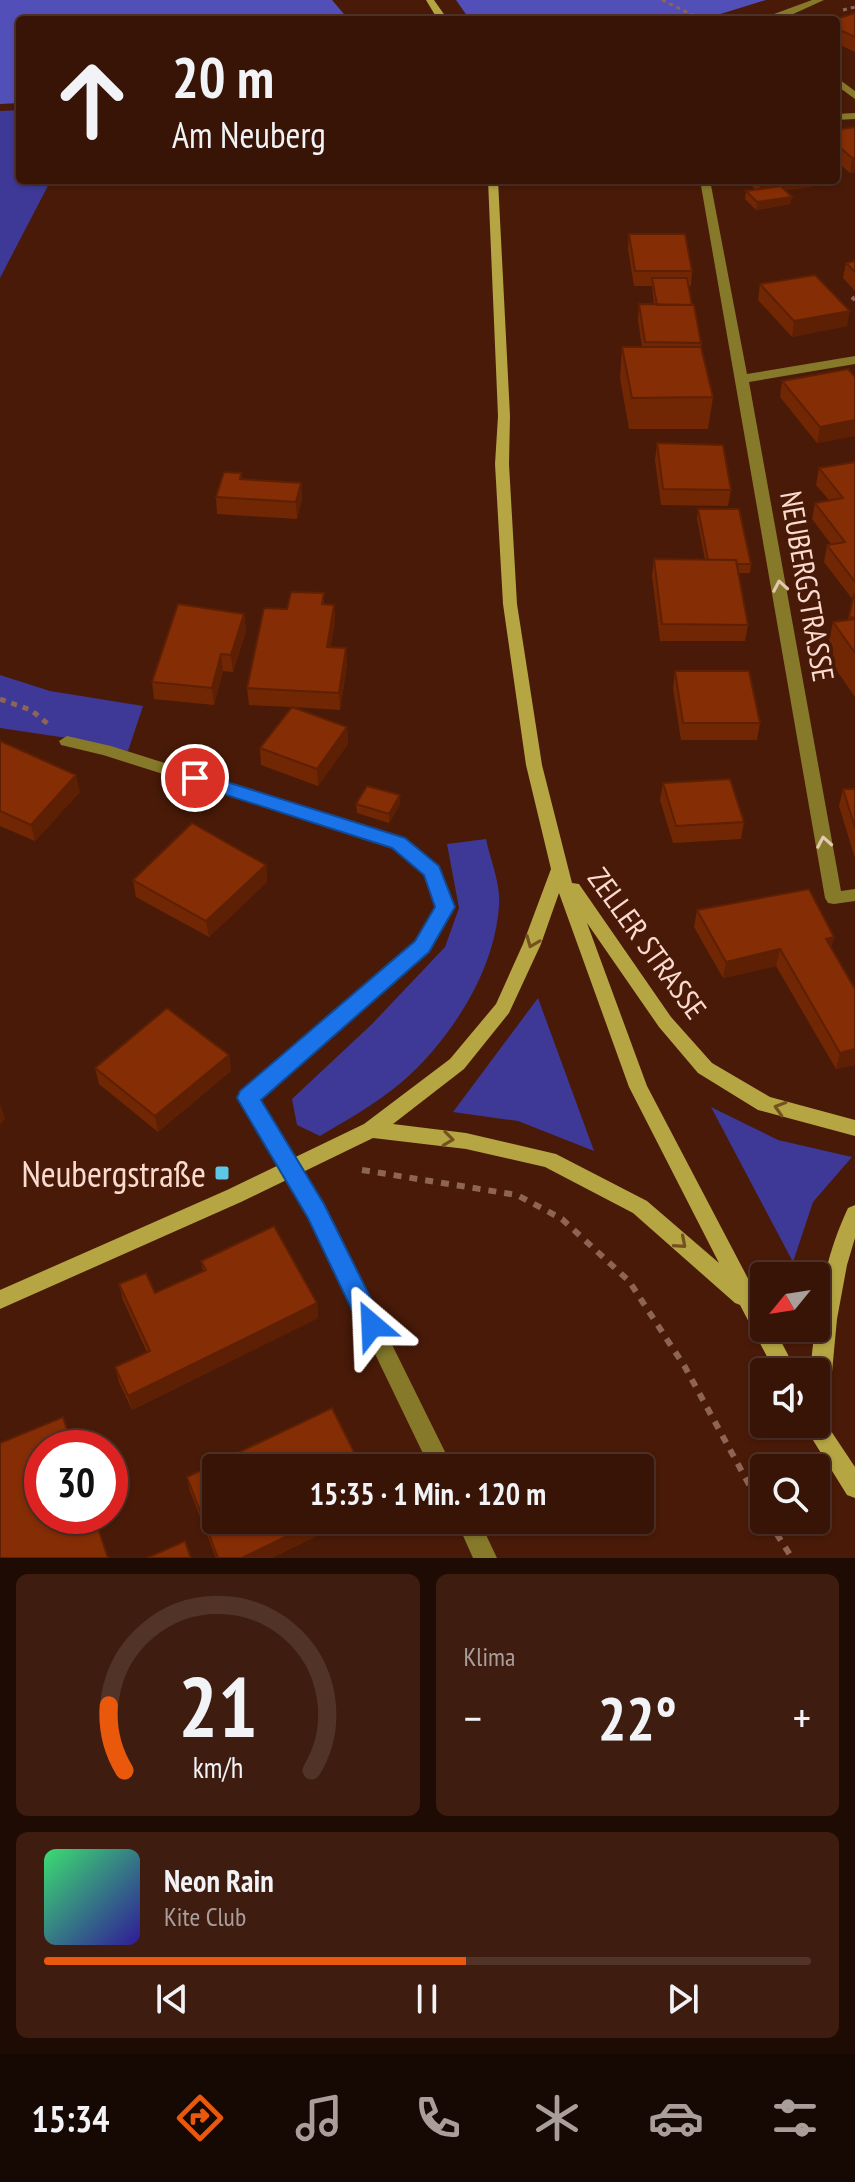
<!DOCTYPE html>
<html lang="de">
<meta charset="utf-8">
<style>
:root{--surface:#371406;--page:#3e1d10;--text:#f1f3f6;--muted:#aa9e9b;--line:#513328;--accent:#ea580c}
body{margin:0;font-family:"PT Sans Narrow",sans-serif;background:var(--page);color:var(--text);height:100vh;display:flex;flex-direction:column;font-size:30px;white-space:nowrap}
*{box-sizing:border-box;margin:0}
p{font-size:26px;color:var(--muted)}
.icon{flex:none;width:44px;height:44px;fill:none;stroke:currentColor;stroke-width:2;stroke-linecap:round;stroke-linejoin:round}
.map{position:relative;height:1558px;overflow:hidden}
.panel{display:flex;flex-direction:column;gap:16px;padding:16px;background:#1e0b03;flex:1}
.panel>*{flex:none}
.hud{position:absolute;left:16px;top:16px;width:824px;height:168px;border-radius:8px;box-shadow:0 2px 6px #0004,0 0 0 2px var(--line);background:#371406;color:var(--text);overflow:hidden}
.needle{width:52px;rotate:240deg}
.buttons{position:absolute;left:750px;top:1262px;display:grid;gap:16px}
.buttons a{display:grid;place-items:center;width:80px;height:80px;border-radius:8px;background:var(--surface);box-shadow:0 2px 6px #0004,0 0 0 2px var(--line);font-size:40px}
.speed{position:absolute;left:24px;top:1430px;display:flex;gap:16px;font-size:40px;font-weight:700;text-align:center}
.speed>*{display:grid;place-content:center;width:104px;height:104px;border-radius:50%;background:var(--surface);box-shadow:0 2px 6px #0004,0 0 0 2px var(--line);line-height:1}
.speed .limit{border:12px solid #d22;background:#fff;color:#111}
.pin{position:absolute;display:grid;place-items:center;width:68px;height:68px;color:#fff;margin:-34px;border:4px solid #fff;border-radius:50%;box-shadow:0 2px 8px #0007}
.me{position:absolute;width:88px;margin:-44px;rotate:334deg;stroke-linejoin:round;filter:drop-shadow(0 0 6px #0008)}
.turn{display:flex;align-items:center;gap:28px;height:168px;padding:0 24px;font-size:36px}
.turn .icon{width:104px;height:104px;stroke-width:2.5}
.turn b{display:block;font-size:56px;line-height:68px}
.big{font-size:60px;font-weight:700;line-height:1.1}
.panel .widget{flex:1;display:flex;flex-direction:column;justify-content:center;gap:12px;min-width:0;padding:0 28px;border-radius:12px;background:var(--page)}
.panel .dial{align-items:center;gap:0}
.dial svg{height:208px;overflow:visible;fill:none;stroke:var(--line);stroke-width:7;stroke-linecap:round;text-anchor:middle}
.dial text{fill:var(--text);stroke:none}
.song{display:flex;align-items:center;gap:24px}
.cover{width:96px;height:96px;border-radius:12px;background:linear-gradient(135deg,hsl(140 70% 55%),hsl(250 70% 35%))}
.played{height:8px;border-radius:4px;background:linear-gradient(90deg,var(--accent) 55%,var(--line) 55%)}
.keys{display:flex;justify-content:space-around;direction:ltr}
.heat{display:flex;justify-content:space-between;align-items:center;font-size:44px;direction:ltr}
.panel .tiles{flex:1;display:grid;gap:16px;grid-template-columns:1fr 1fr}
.widget:last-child{grid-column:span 2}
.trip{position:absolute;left:202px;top:1454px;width:452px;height:80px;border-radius:8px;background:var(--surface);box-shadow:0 2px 6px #0004,0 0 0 2px var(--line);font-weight:700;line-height:80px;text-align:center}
.tab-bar{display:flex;height:128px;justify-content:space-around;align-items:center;background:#160802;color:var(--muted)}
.tab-bar .icon{width:56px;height:56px}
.tab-bar .on{color:var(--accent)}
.tab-bar b{font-size:36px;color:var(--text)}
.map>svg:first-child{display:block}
</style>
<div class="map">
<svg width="855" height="1558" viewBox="0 0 855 1558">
<rect width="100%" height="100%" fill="#491a08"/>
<path fill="#3e3997" d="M20 110V180H51L0 278V111Z
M0 675 50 691 143 706 128 751 87 741 0 728Z
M486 839C490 859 501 884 499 905 495 967 458 1027 415 1070 388 1097 352 1117 320 1136L297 1125 292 1099 372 1024 445 947 459 908 447 844Z
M538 998 594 1151 518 1121 453 1112Z
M711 1107 778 1140 852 1157 813 1202 793 1262Z"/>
<path fill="#534fb8" d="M0 0H332L349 20H20V103L0 104Z
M456 0H766L701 20H470Z"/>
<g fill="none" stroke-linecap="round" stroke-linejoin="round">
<path stroke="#8e6455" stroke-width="3" stroke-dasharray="4 4" stroke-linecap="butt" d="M662 0 703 20
M843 10 855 7"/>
<path stroke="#8e6455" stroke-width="4" stroke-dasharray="5 5" stroke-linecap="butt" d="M852 297 855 300"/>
<path stroke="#8e6455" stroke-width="5" stroke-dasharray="6 6" stroke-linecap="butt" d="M0 699 31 710 48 724"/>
<path stroke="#8e6455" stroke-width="6" stroke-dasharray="8 8" stroke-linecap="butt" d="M362 1170 517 1195 562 1219 629 1281 685 1367 764 1512
M768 1520 792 1558"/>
<path fill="#86792a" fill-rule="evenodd" d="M812 0H824L780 20H770L774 14Z
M836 77 855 91V99L836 85Z
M855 113V119L836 120V114Z
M700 180H710L747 374 855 356V364L749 382 841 891 855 889V901L834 904 828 903 825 898Z
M67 736 111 746 405 839 438 867 454 907 428 951 259 1100 323 1205 453 1468H430L309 1217 239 1098 241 1092 416 941 436 907 425 874 393 847 103 755 61 745 59 741Z
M456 1520H479L497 1558H473Z"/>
<path fill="#b5a543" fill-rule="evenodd" d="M426 0H434L448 20H438Z
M488 180H498L510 416 509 464 517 604 542 765 572 883 579 884 671 1017 712 1063 770 1097 855 1120V1136L758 1110 698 1073 659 1027 587 923 647 1086 764 1309V1328H774L797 1372H775L740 1305 735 1303 633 1213 545 1167 466 1149 373 1138 241 1202 0 1309V1290L227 1190 364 1124 450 1059 496 1004 523 944 551 869 526 765 503 604 495 464 498 416ZM559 893 629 1087 719 1263 647 1201 556 1154 466 1133 393 1124 464 1069 509 1013 541 944Z
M855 1205V1238L847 1265 837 1319 827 1425 855 1467V1498L847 1495 803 1424H816V1372H810C816 1315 823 1261 848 1208Z"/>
</g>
<path fill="#722704" d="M855 13V52L836 43V20Z
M855 127V172L850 173 836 161V130Z
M746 180H813L812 187 786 190 792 197 790 204 756 210 745 199 746 191 755 189Z
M629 234 692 271 691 286H688L713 397 708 429H629L620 378 622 347H642L638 320 639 304 654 305 652 286H634L628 249Z
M855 261V291L843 278 846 263Z
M760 284 847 326 792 337 758 300Z
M855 377V436L817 443 780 397 782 381Z
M657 443 731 490 728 506 661 505 655 460Z
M855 462V697L826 655 833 622 848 620 853 600 824 562 827 545 831 544 812 519 815 503 829 500 816 485 819 468Z
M241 473 242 479 301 483 302 499 297 519 217 514 216 497Z
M698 509 751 564 750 573H738L748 625 745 641H660L652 576 654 559 705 560 697 518Z
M324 593V604L334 605 335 622 330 648H346L347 665 340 710 293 707 347 727 348 744 318 786 261 765 260 748 291 707 249 705 247 688 287 609Z
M244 614 246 631 233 672 223 671 214 705 154 699 152 682Z
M675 671 760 723 757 740H681L673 688Z
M0 741 80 792 35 841 0 826Z
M663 783 744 822 741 839 673 843 660 800Z
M843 789H855V858L839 806Z
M400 795V804L389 823 357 813 356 804Z
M266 865 267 882 209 937 136 897 133 880Z
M697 910 834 937 831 948 855 989V1065L836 1069 776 966 723 978 694 927Z
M229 1055 231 1071 158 1132 99 1084 95 1068Z
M201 1261 317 1303 318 1318 132 1410 119 1382 115 1367 147 1352 123 1300 119 1284 155 1293 203 1271Z
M187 1477 216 1520H349L272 1558H216L190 1491Z"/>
<path fill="#5d2004" d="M852 158H855V172L850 173Z
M760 180H813L812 187 759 194Z
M792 197 790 204 756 210 757 202Z
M850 311 847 326 792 337 794 321Z
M855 420V436L817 443 820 427Z
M301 483 302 499 297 519 296 502Z
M334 605 335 622 328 664 327 647Z
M244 614 246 631 233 672 231 655Z
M346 648 347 665 340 710 339 693Z
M221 654 223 671 214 705 212 688Z
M347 727 348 744 318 786 317 769Z
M76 775 80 792 35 841 31 825Z
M400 795V804L389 823V814Z
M266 865 267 882 209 937 206 921Z
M834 937 830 953 826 939Z
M780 949 776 966 723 978 726 962Z
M855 1049V1065L836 1069 840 1053Z
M229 1055 231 1071 158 1132 155 1116Z
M0 1103 5 1119 0 1125Z
M317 1303 318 1318 132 1410 128 1396Z
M320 1520H349L272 1558H242Z"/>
<path fill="#852d05" stroke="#5d2004" stroke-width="2" d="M855 13V37L836 28V20H833Z
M855 127V158H852L836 144V130Z
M781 186 792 197 757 202 746 191Z
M629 234H685L692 271H635Z
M855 261V272L846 263Z
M815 275 850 311 794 321 760 284Z
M652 278H687L692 305H657Z
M639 304 694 305 701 343 645 342Z
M622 347H701L713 397 632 398Z
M848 369 855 377V420L820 427 782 381Z
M657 443 723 445 731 490 663 489Z
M855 462V582L827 545 845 542 815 503 843 498 819 468Z
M224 472 241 473 240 479 301 483 296 502 216 497Z
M698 509H739L751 564H737L736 560H708Z
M654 559 736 560 748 625 662 624Z
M291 592 324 593 322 604 334 605 327 647 346 648 339 693 247 688 264 608 287 609Z
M854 594H855V618L849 617Z
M178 604 244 614 231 655 221 654 212 688 152 682Z
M855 619V653L833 622Z
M675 671H749L760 723H683Z
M292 707 347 727 317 769 260 748Z
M0 741 76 775 31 825 0 811Z
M730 779 744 822 676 826 663 783Z
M367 786 400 795 389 814 356 804Z
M843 789H855V828Z
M192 823 266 865 206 921 133 880Z
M809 889 834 937 826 939 855 989V1049L840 1053 780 949 726 962 697 910Z
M167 1008 229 1055 155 1116 95 1068Z
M274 1226 317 1303 128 1396 115 1367 150 1351 119 1284 146 1273 155 1293 206 1270 201 1261Z
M332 1408 362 1468H216V1520H320L242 1558H218L187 1477Z
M63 1417 73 1448H42V1516H94L108 1558H0V1443Z
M185 1541 191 1558H147Z"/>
<defs><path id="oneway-chevron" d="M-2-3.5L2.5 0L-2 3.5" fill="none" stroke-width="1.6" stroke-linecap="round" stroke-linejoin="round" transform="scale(2)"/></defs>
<g stroke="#e4c7af">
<use href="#oneway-chevron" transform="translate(780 586) rotate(-100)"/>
<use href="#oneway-chevron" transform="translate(824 842) rotate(-100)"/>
</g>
<g stroke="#745220">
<use href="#oneway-chevron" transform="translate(532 942) rotate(112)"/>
<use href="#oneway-chevron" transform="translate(780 1108) rotate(-163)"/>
<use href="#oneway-chevron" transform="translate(448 1139) rotate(7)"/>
<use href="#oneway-chevron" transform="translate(681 1243) rotate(41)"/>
</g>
<path fill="#1a73e8" stroke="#114b97" stroke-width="2" d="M195 772 405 838 439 866 455 907 429 952 261 1100 324 1204 380 1317 384 1325 380 1333 372 1336 363 1333 308 1218 237 1098 240 1091 415 941 435 907 424 875 392 848 189 783 186 778Z"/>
<rect fill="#5cc7e7" stroke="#491a08" stroke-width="3" x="214" y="1165" width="16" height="16" rx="4"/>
<g text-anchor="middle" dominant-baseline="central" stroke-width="8" stroke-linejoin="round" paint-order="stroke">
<g font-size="30" fill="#fbdbd0" stroke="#491a08">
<text transform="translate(808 586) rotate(80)">NEUBERGSTRASSE</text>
<text transform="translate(648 943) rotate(54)">ZELLER STRASSE</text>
</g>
<g font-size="36" fill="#fbdbd0" stroke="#491a08" text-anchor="end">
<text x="206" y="1173">Neubergstraße</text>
</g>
</g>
</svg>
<div class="buttons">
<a><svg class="needle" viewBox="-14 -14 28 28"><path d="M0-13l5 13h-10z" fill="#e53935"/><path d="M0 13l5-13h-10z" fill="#aa9e9b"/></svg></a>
<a><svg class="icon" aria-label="sound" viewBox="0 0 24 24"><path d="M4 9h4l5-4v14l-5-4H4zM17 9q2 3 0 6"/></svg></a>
<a><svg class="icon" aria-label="search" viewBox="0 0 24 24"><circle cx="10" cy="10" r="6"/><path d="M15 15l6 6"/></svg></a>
</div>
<div class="speed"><div class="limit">30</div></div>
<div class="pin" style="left:195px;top:778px;background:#d93025"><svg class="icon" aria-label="arrive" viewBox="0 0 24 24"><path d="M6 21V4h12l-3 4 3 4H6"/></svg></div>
<svg class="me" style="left:372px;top:1325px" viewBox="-20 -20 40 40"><path d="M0-17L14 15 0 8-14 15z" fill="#1a73e8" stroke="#fff" stroke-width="4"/></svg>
<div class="trip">15:35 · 1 Min. · 120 m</div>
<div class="hud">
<div class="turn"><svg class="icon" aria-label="ahead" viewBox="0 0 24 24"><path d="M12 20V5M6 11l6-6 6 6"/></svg><div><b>20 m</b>Am Neuberg</div></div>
</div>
</div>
<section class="panel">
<div class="tiles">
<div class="widget dial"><svg viewBox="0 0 100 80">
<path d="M14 69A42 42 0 1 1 86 69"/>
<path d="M14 69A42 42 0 0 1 8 44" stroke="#ea580c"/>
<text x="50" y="56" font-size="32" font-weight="700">21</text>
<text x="50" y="72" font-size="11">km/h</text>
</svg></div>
<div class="widget"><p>Klima</p>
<div class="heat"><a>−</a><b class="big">22°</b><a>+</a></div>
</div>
<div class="widget">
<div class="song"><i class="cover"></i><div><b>Neon Rain</b><p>Kite Club</p></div></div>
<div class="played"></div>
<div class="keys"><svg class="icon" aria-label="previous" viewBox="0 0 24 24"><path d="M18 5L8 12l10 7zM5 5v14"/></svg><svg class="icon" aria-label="pause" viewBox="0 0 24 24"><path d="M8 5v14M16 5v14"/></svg><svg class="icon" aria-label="next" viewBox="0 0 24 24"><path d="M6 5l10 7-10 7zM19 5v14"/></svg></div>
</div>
</div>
</section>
<nav class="tab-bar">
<b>15:34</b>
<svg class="icon on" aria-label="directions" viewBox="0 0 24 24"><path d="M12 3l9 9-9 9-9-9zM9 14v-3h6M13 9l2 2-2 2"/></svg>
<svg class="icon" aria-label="music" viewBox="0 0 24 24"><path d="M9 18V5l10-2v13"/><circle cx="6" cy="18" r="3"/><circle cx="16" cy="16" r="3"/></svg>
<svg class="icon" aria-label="phone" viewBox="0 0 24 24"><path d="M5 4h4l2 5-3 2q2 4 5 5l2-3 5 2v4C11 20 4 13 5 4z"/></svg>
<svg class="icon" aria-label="climate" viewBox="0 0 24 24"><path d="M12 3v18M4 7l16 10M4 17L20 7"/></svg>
<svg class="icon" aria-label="car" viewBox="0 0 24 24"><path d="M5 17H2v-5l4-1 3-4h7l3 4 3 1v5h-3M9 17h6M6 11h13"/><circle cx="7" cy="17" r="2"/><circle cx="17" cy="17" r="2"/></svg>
<svg class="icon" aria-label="filters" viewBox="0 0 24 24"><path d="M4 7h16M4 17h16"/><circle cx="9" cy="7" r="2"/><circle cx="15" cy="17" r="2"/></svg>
</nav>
